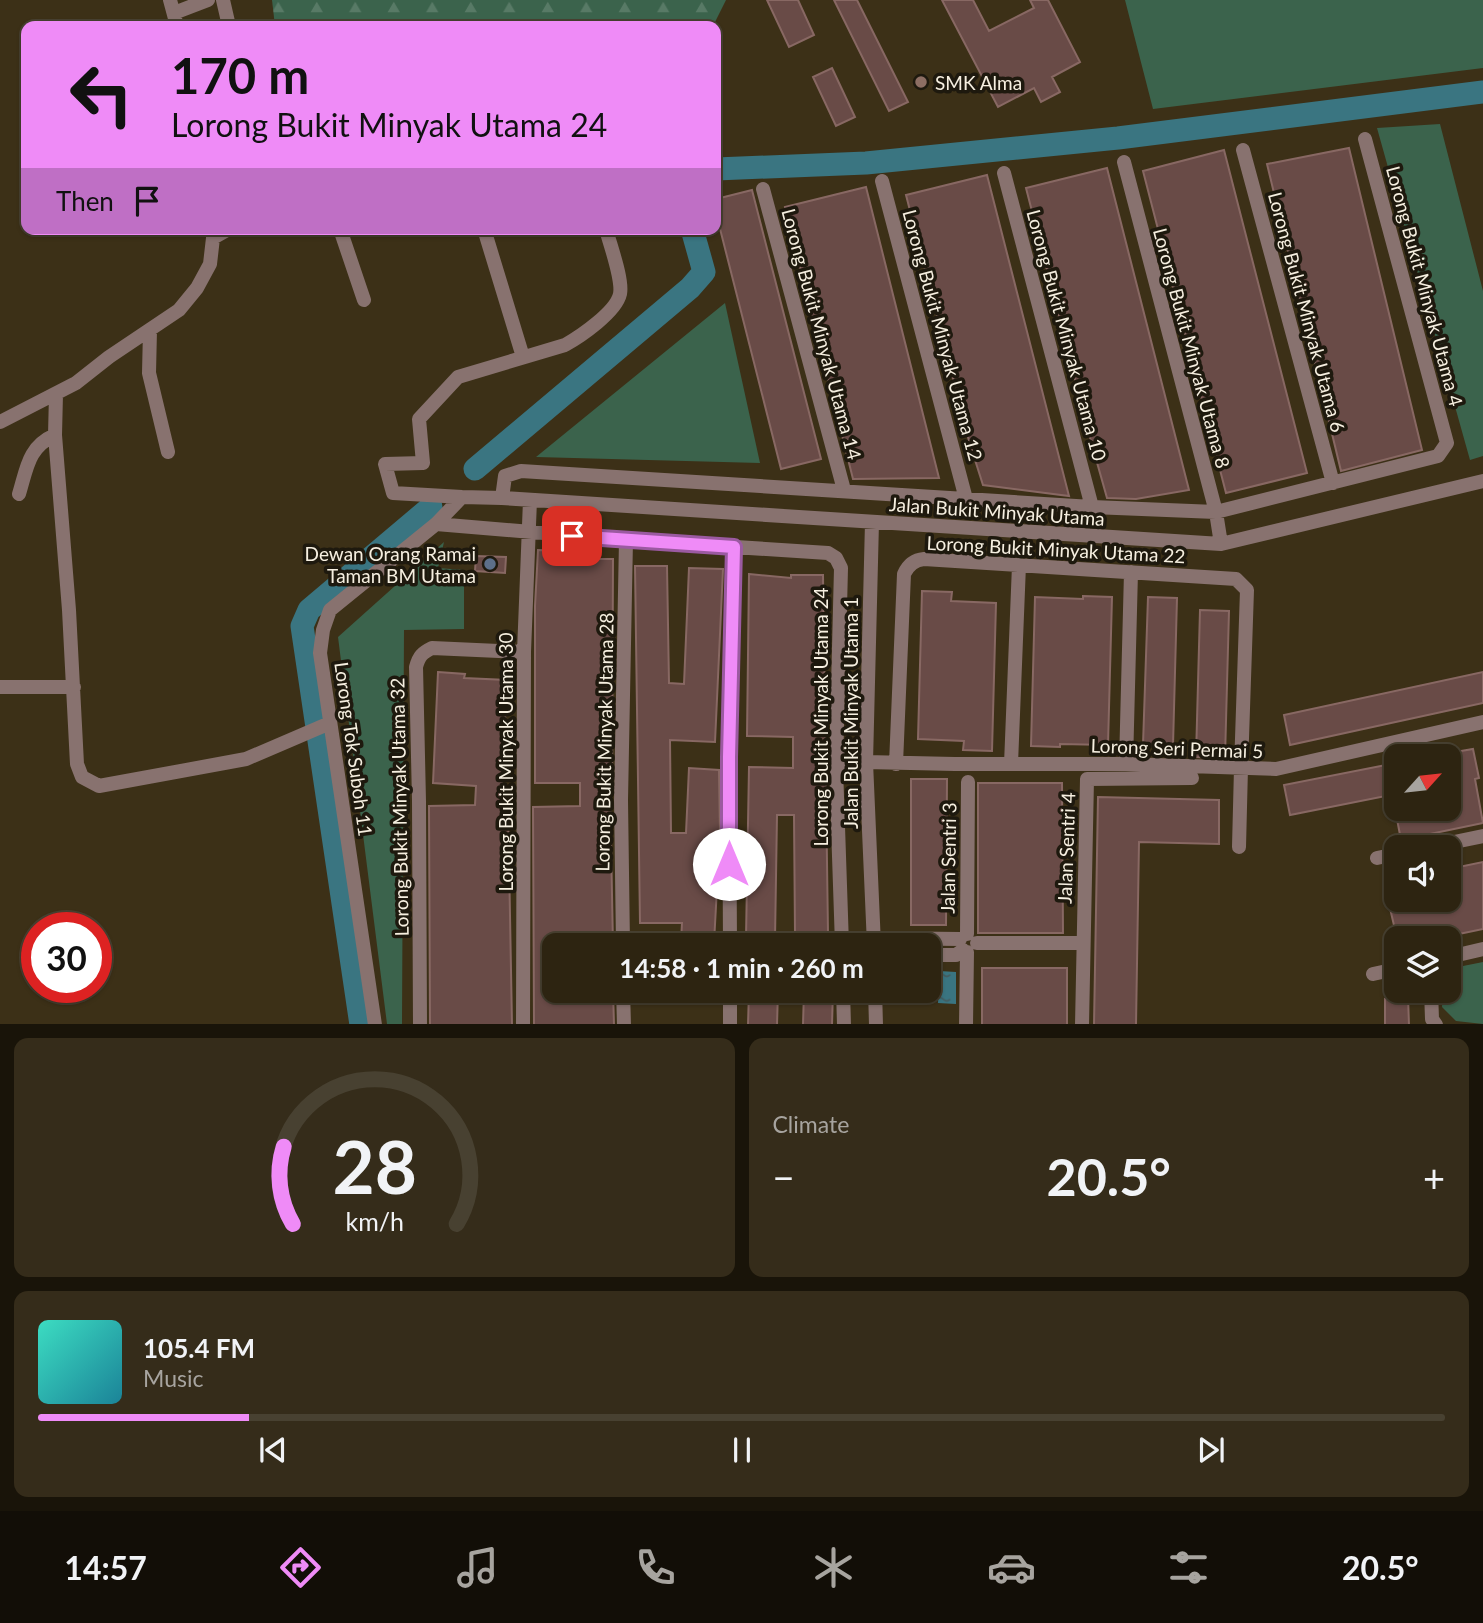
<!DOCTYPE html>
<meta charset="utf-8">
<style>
:root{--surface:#2d2411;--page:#352c1a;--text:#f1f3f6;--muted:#a7a49f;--line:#484131;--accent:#ef8bf7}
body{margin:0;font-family:Lato,sans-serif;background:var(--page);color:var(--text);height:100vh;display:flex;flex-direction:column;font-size:26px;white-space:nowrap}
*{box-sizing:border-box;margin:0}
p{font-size:23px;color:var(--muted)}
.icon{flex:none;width:38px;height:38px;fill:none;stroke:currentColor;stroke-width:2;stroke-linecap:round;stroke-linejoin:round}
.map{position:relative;height:1024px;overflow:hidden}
.drawer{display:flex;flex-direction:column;gap:14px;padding:14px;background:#191409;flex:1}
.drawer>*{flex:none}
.top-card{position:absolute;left:21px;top:21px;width:700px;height:214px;border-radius:14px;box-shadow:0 2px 5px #0004,0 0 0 2px var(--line);background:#ef8bf7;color:#111;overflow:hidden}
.needle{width:46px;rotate:63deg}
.buttons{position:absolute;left:1384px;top:744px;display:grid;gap:14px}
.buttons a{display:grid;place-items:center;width:77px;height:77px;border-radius:14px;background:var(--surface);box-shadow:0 2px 5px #0004,0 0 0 2px var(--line);font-size:35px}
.speed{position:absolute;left:21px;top:912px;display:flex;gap:14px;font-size:35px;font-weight:700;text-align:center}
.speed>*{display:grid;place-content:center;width:91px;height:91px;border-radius:50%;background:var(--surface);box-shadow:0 2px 5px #0004,0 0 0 2px var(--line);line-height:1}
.speed .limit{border:10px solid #d22;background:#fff;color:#111}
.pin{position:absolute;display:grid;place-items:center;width:60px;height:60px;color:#fff;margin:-30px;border-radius:14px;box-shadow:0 4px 10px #0006}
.me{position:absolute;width:77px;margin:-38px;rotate:0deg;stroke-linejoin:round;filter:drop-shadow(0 0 5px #0008)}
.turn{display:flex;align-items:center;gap:24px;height:147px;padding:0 35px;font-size:32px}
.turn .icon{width:91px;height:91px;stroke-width:2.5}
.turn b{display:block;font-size:49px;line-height:60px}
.then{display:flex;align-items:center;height:66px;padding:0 35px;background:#0003;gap:14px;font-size:26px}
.big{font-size:52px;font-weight:700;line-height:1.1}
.drawer .widget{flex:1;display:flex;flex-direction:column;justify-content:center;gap:10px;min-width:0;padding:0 24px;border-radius:14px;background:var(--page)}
.drawer .dial{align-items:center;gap:0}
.dial svg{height:182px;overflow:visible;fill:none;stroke:var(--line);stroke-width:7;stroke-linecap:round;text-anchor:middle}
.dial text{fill:var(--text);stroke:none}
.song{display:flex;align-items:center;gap:21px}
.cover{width:84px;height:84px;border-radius:10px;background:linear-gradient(135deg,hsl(170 70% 55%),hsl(190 70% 35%))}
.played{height:7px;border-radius:4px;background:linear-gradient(90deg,var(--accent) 15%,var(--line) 15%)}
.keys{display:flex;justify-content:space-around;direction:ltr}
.heat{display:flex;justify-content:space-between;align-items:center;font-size:38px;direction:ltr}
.drawer .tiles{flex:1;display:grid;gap:14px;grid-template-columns:1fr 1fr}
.widget:last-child{grid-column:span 2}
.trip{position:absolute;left:542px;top:933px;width:399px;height:70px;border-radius:14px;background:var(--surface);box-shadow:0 2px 5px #0004,0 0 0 2px var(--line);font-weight:700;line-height:70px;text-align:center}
.tabs{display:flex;height:112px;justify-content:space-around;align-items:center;background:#120e07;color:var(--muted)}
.tabs .icon{width:49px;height:49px}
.tabs .on{color:var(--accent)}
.tabs b{font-size:32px;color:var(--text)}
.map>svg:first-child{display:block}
</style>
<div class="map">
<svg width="1483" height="1025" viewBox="0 0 1483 1025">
<defs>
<pattern id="forest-firs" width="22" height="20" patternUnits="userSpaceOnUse" patternTransform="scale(1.75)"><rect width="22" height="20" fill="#3b634c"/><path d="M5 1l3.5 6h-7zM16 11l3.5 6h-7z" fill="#587a66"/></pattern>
<pattern id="water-ripples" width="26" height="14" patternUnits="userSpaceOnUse" patternTransform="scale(1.75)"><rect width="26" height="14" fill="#3a7581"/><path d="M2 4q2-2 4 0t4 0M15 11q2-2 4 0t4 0" fill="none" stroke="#435c5f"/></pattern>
</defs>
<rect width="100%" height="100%" fill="#3c3017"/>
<path fill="#3b634c" d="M1125 0H1483V68L1153 109Z
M1440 124 1483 291V456L1470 460 1377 128Z
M725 303 760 463 536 457Z
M444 542 438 568 464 570V629L404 630 402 1024H387L338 637Z
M1483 962V1024L1456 1021 1442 1007 1443 991 1449 990V975L1453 968Z"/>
<path fill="url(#forest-firs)" d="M272 0H726L713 26H275Z"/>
<path fill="url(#water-ripples)" d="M939 971 956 972V1004L938 1003Z"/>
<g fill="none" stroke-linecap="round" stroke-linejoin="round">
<path stroke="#3a7581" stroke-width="23" d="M716 169 866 163 1118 138 1483 92
M475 469 690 288 704 272 692 229
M361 1025 302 626 309 610 431 507"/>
</g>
<path fill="#694b47" stroke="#886863" stroke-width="2" d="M767 0H798L814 35 789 47Z
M834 0H857L908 102 889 111Z
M942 0H973L989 31 1034 8 1030 0H1048L1080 62 1052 77 1060 92 1041 102 1034 88 998 107Z
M832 68 855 117 836 126 813 77Z
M1349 148 1422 450 1341 471 1267 164Z
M1224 150 1307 473 1226 493 1143 171Z
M1107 168 1189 490 1136 499 1107 498 1089 434 1026 188Z
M987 175 1069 496 983 485 969 441 906 195Z
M866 187 939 478 853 479 785 207Z
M752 190 821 459 781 469 716 213V199Z
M538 550 567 551V559H613L612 790 610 792 613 945H555V990H613L614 1025H534L533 807 580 806V783H535V606Z
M476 556 506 557 505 573 475 571Z
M635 566H667L669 683 684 684 689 568 723 569 715 742 670 740 671 833H686L689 768 719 770 720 832 714 943 681 941 682 923H640Z
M749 574 791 578V575H823L828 933H795L794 815H777L775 939 746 938 749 767 793 768V737L747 736Z
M922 591 952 592 951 601 996 603 992 751 963 750 964 741 918 739Z
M1083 596 1112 597 1108 745 1060 744V747L1031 746 1035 597 1083 599Z
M1148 597 1177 598 1173 746 1143 745Z
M1200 610 1229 611 1225 758 1196 757Z
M438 672 465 674 464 678 507 680 501 806H508L512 1025H430L429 806 475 805 476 786 433 783Z
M1483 672V703L1290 745 1284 715Z
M1473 749 1479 778 1475 779 1483 823 1401 840 1396 814 1422 808H1449V753Z
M1396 763V794L1290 815 1284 785Z
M911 779H947L946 925H911Z
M978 783H1062L1063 933H978Z
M1098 797 1219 800V844L1139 842 1136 1025H1094Z
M1483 862V929L1440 938H1397L1384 883 1396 880V900H1449V869Z
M982 968H1067V1025H982Z
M749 990H778L777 1025H748Z
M804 990H833L832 1025H803Z
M1408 996 1409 1025H1385V999Z"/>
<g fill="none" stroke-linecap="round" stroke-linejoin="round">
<path stroke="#88726f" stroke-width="14" d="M170 0 177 26
M223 0 229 26
M174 13 208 0
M1243 150 1333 483
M1124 162 1216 512 1221 544
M1004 173 1092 507
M882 181 966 499
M763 189 844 490
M340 229 364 300
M484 229 523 357
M606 229C610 245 623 279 620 294 616 312 581 336 565 345L458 377 419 419 423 463 385 464 393 493 462 497 502 498 1221 544 1483 481
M150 330 149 373 168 452
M56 394 55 435 69 610 77 764 82 777 99 786 246 759 330 723
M0 422 76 383 109 357 179 310 197 288 210 264 213 238 229 229
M19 494C27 468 28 447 55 435
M502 498 505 476 521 471 1092 507 1216 512 1438 456 1447 443 1365 139
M872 522 866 762 874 945
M436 524 626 540 828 553 836 558 841 568 836 767 842 945
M0 687H74
M836 756 866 757
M866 762 955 764H1126L1276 769 1483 722
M896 764 904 574C908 565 914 560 924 559L1236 579 1247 590 1241 768 1239 847
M1011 764 1019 565
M1126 764 1131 572
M836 767H866
M1430 847 1483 836
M1377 858 1396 854
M967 934 968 782
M874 938 960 939
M977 943H1082
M623 945 621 800 626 540
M730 945 729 757 734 547
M929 955H956L963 950
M1449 957 1483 949
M1373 974 1396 969
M623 990 624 1025
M843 990 844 1025
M875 990 876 1025
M1431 990 1432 1019 1436 1025
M375 1025 320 653 323 630 330 610 436 524 462 497
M420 1025 419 801 416 667C419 656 422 653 432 648L524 652
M523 1025 524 652 530 500
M730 1025V990
M966 1025 967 952
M1082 1025 1087 779 1192 778"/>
</g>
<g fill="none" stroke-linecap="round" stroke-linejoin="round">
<defs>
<path id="route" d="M572 536 734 547 729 757V864"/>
</defs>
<use href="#route" stroke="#9b5aa1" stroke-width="18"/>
<use href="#route" stroke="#ef8bf7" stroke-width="12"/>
</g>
<circle fill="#8d6e63" stroke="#1e190e" stroke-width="2.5" cx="921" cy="82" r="7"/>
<circle fill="#5c6f8a" stroke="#1e190e" stroke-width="2.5" cx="490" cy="564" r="7"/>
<g text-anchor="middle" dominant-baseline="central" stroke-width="7" stroke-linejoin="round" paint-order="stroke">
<g font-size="19" fill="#f6efe0" stroke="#1e190e" text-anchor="start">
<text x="935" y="82">SMK Alma</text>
<text x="476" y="553" text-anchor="end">Dewan Orang Ramai<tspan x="476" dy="22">Taman BM Utama</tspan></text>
</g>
<g font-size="19" fill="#f6efe0" stroke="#1e190e">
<text transform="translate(1425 286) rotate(75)">Lorong Bukit Minyak Utama 4</text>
<text transform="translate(1307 312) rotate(75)">Lorong Bukit Minyak Utama 6</text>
<text transform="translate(822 334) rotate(75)">Lorong Bukit Minyak Utama 14</text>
<text transform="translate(943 335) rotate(75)">Lorong Bukit Minyak Utama 12</text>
<text transform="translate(1067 335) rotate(75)">Lorong Bukit Minyak Utama 10</text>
<text transform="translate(1192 348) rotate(75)">Lorong Bukit Minyak Utama 8</text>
<text transform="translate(997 511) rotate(4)">Jalan Bukit Minyak Utama</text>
<text transform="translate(1056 549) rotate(3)">Lorong Bukit Minyak Utama 22</text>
<text transform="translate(850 713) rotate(-90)">Jalan Bukit Minyak Utama 1</text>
<text transform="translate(820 717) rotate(-90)">Lorong Bukit Minyak Utama 24</text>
<text transform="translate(604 742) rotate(-89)">Lorong Bukit Minyak Utama 28</text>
<text transform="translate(1177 748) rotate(2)">Lorong Seri Permai 5</text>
<text transform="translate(354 749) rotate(82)">Lorong Tok Suboh 11</text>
<text transform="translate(505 762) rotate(-90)">Lorong Bukit Minyak Utama 30</text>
<text transform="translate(399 807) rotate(-91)">Lorong Bukit Minyak Utama 32</text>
<text transform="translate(1066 848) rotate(-88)">Jalan Sentri 4</text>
<text transform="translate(948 858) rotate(-89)">Jalan Sentri 3</text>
</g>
</g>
</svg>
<div class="buttons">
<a><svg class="needle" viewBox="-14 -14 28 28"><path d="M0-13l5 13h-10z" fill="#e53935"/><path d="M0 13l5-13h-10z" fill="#a7a49f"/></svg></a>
<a><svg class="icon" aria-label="sound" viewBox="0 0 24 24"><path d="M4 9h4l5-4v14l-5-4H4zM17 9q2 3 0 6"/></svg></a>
<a><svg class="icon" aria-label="layers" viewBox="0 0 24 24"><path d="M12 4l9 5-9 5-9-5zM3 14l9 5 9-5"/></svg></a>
</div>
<div class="speed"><div class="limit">30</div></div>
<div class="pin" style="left:572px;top:536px;background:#d93025"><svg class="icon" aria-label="arrive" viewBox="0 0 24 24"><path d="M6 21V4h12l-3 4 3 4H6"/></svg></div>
<svg class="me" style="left:729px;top:864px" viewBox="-20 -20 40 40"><circle r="19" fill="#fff"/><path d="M0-13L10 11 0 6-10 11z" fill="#ef8bf7"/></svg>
<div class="trip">14:58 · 1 min · 260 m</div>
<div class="top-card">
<div class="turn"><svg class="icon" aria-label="left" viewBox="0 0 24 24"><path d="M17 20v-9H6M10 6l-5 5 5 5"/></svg><div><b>170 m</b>Lorong Bukit Minyak Utama 24</div></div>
<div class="then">Then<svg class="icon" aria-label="arrive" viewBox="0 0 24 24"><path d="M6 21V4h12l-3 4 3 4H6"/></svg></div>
</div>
</div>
<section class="drawer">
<div class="tiles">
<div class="widget dial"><svg viewBox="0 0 100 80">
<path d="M14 69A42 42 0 1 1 86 69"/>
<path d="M14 69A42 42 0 0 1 10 35" stroke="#ef8bf7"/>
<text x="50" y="56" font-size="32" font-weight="700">28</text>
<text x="50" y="72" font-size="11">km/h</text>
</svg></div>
<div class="widget"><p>Climate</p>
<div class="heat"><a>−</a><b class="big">20.5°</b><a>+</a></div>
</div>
<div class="widget">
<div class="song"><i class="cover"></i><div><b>105.4 FM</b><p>Music</p></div></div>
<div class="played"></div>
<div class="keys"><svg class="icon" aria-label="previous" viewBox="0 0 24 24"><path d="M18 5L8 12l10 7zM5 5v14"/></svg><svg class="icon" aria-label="pause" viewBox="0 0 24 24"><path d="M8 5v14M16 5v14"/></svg><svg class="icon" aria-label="next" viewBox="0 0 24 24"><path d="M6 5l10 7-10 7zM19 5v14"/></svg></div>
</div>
</div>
</section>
<nav class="tabs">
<b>14:57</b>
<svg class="icon on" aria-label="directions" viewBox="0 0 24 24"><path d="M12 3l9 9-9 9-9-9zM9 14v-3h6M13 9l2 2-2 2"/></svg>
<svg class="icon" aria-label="music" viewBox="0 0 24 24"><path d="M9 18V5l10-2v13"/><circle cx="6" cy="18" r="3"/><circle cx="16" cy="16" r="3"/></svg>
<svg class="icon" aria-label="phone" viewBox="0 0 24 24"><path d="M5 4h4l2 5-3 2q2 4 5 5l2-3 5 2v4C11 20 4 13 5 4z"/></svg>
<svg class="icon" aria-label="climate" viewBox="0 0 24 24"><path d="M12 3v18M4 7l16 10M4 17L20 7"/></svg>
<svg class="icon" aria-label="car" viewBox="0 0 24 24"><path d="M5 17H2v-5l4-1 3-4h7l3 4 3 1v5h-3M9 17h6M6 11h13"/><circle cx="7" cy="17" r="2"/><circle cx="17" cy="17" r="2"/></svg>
<svg class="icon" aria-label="filters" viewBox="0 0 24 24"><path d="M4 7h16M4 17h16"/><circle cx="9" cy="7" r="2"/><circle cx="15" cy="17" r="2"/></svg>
<b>20.5°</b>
</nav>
